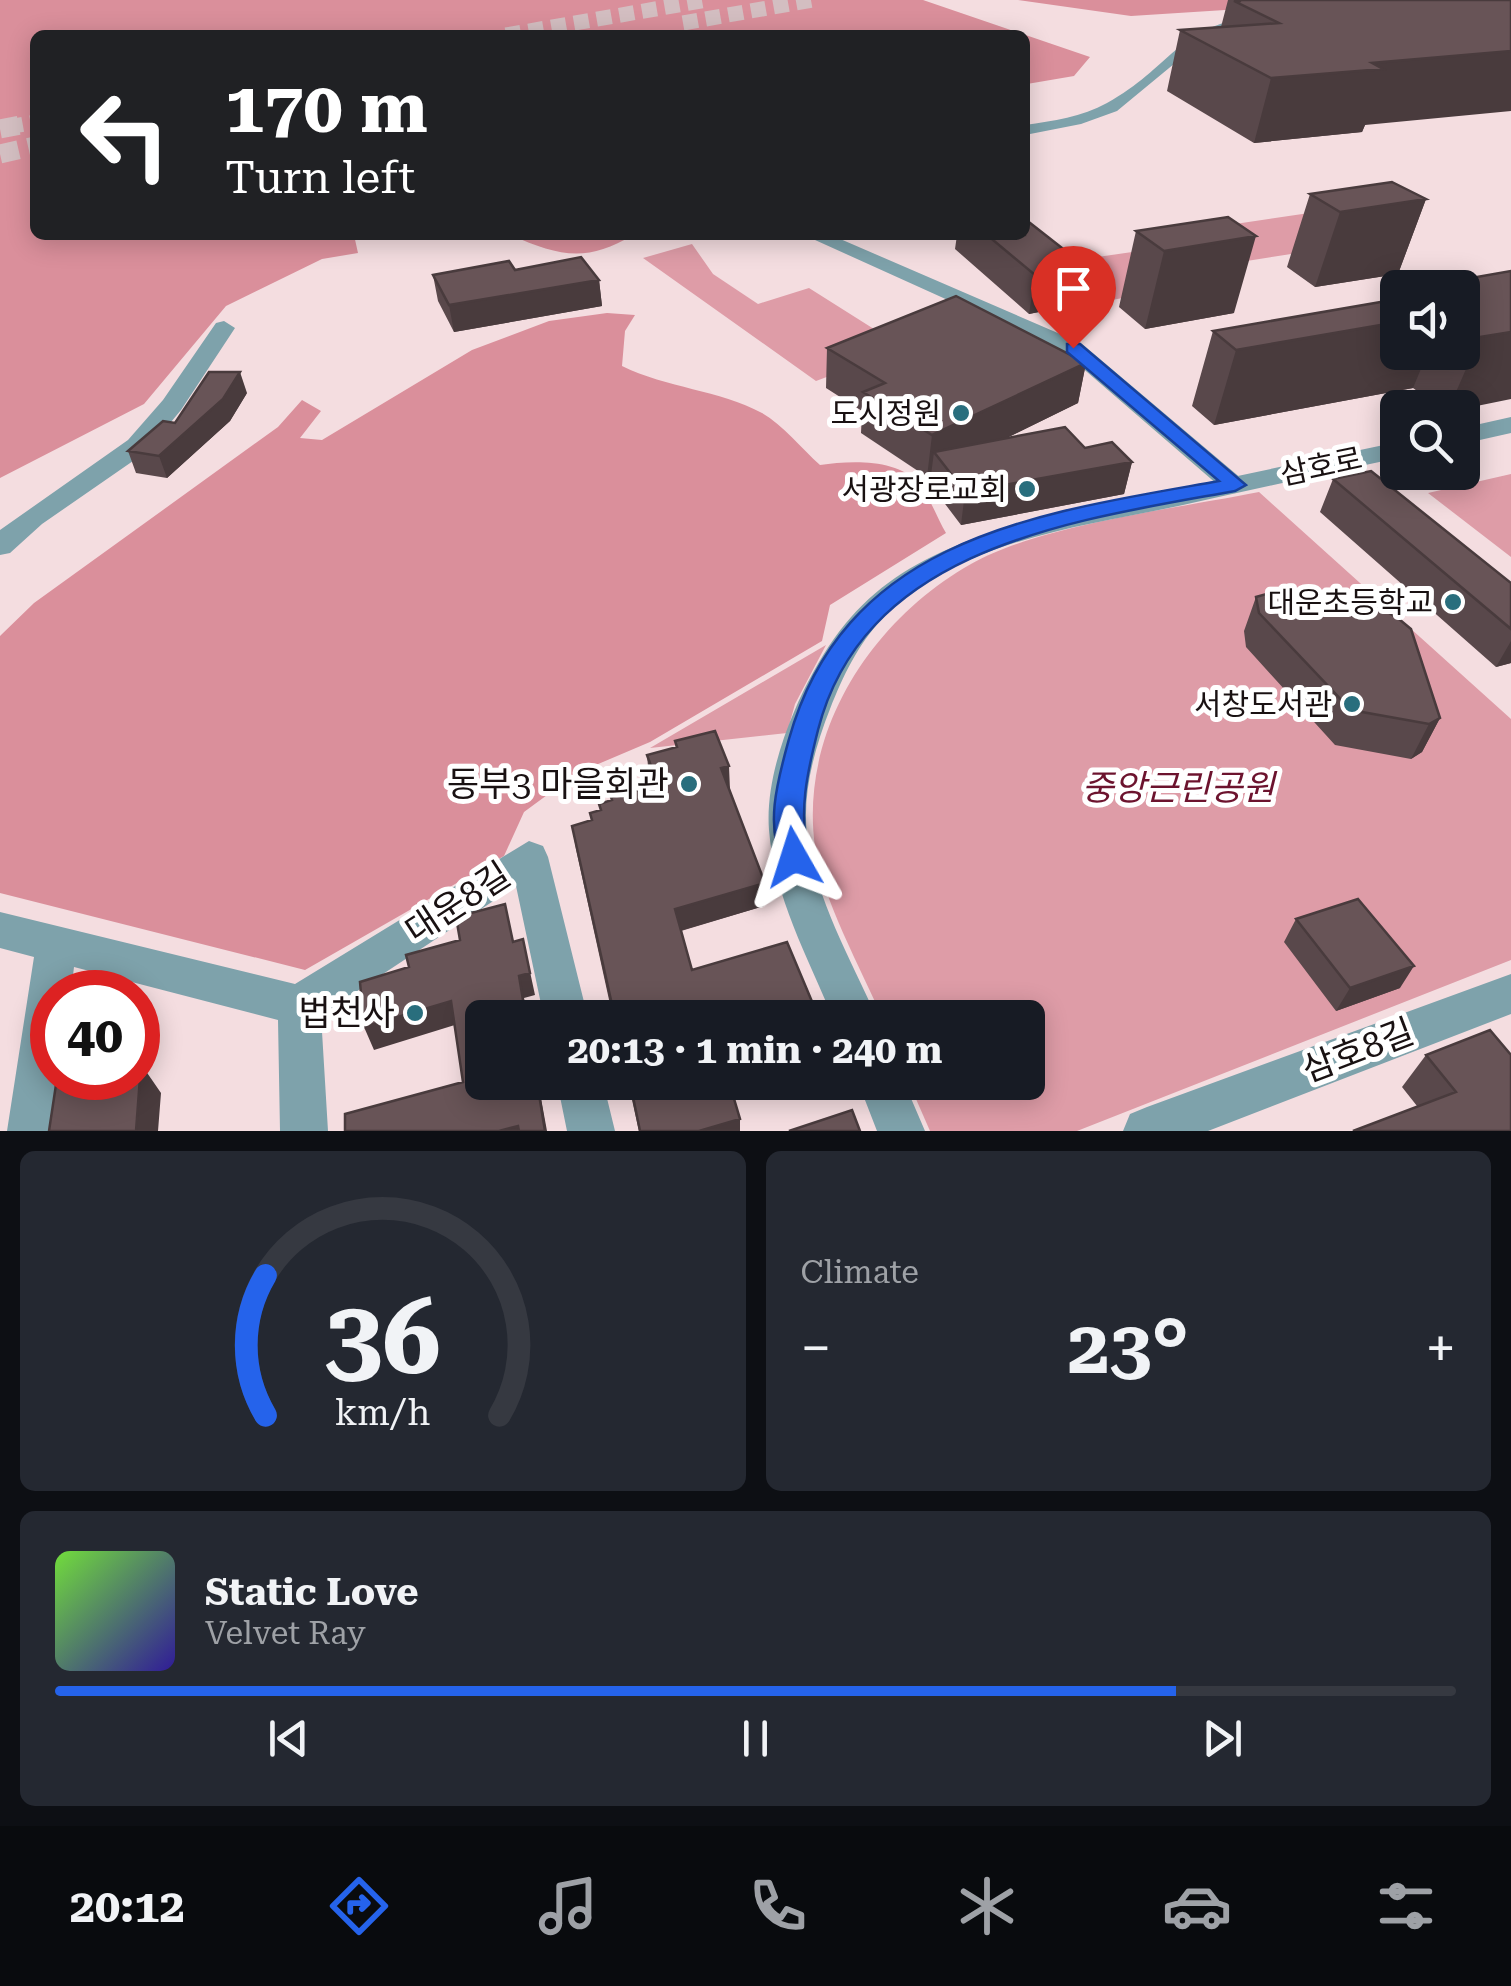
<!DOCTYPE html>
<meta charset="utf-8">
<style>
:root{--surface:#171b24;--page:#242831;--text:#f1f3f6;--muted:#9ea1a6;--line:#363941;--accent:#2563eb}
body{margin:0;font-family:"Roboto Serif","Noto Sans KR",serif;background:var(--page);color:var(--text);height:100vh;display:flex;flex-direction:column;font-size:38px;white-space:nowrap}
*{box-sizing:border-box;margin:0}
p{font-size:32px;color:var(--muted)}
.icon{flex:none;width:55px;height:55px;fill:none;stroke:currentColor;stroke-width:2;stroke-linecap:round;stroke-linejoin:round}
.map{position:relative;height:1131px;overflow:hidden}
.panel{display:flex;flex-direction:column;gap:20px;padding:20px;background:#0d0f14;flex:1}
.panel>*{flex:none}
.banner{position:absolute;left:30px;top:30px;width:1000px;height:210px;border-radius:15px;box-shadow:0 5px 25px #0003;background:#202124;color:#fff;overflow:hidden}
.controls{position:absolute;left:1380px;top:270px;display:grid;gap:20px}
.controls a{display:grid;place-items:center;width:100px;height:100px;border-radius:15px;background:var(--surface);box-shadow:0 5px 25px #0003;font-size:50px}
.speed{position:absolute;left:30px;top:970px;display:flex;gap:20px;font-size:50px;font-weight:700;text-align:center}
.speed>*{display:grid;place-content:center;width:130px;height:130px;border-radius:50%;background:var(--surface);box-shadow:0 5px 25px #0003;line-height:1}
.speed .limit{border:15px solid #d22;background:#fff;color:#111}
.pin{position:absolute;display:grid;place-items:center;width:85px;height:85px;color:#fff;margin:-102px -42px;border-radius:50% 50% 50% 0;rotate:-45deg;box-shadow:0 0 10px #0007}
.pin .icon{rotate:45deg}
.me{position:absolute;width:110px;margin:-55px;rotate:354deg;stroke-linejoin:round;filter:drop-shadow(0 0 8px #0008)}
.turn{display:flex;align-items:center;gap:35px;height:210px;padding:0 30px;font-size:45px}
.turn .icon{width:130px;height:130px;stroke-width:2.5}
.turn b{display:block;font-size:70px;line-height:85px}
.big{font-size:75px;font-weight:700;line-height:1.1}
.panel .tile{flex:1;display:flex;flex-direction:column;justify-content:center;gap:15px;min-width:0;padding:0 35px;border-radius:15px;background:var(--page)}
.panel .dial{align-items:center;gap:0}
.dial svg{height:260px;overflow:visible;fill:none;stroke:var(--line);stroke-width:7;stroke-linecap:round;text-anchor:middle}
.dial text{fill:var(--text);stroke:none}
.song{display:flex;align-items:center;gap:30px}
.cover{width:120px;height:120px;border-radius:15px;background:linear-gradient(135deg,hsl(100 70% 55%),hsl(250 70% 35%))}
.played{height:10px;border-radius:5px;background:linear-gradient(90deg,var(--accent) 80%,var(--line) 80%)}
.keys{display:flex;justify-content:space-around;direction:ltr}
.heat{display:flex;justify-content:space-between;align-items:center;font-size:55px;direction:ltr}
.panel .tiles{flex:1;display:grid;gap:20px;grid-template-columns:1fr 1fr}
.tile:last-child{grid-column:span 2}
.trip{position:absolute;left:465px;top:1000px;width:580px;height:100px;border-radius:15px;background:var(--surface);box-shadow:0 5px 25px #0003;font-weight:700;line-height:100px;text-align:center}
.menu{display:flex;height:160px;justify-content:space-around;align-items:center;background:#090b0e;color:var(--muted)}
.menu .icon{width:70px;height:70px}
.menu .current{color:var(--accent)}
.menu b{font-size:45px;color:var(--text)}
.map>svg:first-child{display:block}
</style>
<div class="map">
<svg width="1511" height="1131" viewBox="0 0 1511 1131">
<rect width="100%" height="100%" fill="#f4dde0"/>
<path fill="#de9ca7" d="M1316 212 1367 242 1234 263 1188 231Z
M692 244 713 274 758 304 809 288 904 348 816 381 643 258Z
M1167 247 1214 282 1083 305 1035 266Z
M1511 474V557L1428 493Z
M1259 492 1511 719V960L1077 1131H930L909 1083 1028 1082V1018L882 1017C862 971 821 896 815 847 799 731 872 620 971 564 1039 525 1179 508 1259 492Z
M826 645 795 704 787 733 650 748Z"/>
<path fill="#da8f9b" d="M0 0H923L1090 57 1074 76 1027 84 1025 35H35V235H354L358 253 322 259 226 306 144 404 0 478Z
M1018 0H1511V13L1272 7 1131 16Z
M511 235H633C587 263 558 256 511 235Z
M607 313 635 315 625 331 622 366C667 388 719 390 762 413 783 425 802 449 820 465 850 461 897 458 919 484 930 497 937 518 946 533L830 605 822 641 650 742 577 773 524 812 504 856 305 970 0 893V636L34 603 278 427 302 400 321 411 300 438 322 440 472 350 549 321Z"/>
<g fill="none" stroke-linecap="round" stroke-linejoin="round">
<path stroke="#d3bec1" stroke-width="15" stroke-dasharray="15 8" stroke-linecap="butt" d="M683 23 813 0
M506 35 707 0
M8 127 35 122"/>
<path stroke="#d3bec1" stroke-width="19" stroke-dasharray="19 10" stroke-linecap="butt" d="M0 129 21 125
M0 154 35 146"/>
<path fill="#7ea2ab" fill-rule="evenodd" d="M1259 15 1264 22 1236 26 1203 40 1117 111 1081 124 1025 135V125C1053 121 1082 117 1107 103 1171 68 1176 26 1259 15Z
M804 235H831L1081 343 1249 485 1235 493 1225 491 1065 353Z
M224 321 235 328 181 410 146 452 42 524 10 553 0 555V530L128 440 163 400 216 323Z
M529 841 543 846 548 857 588 1018H544L516 886 321 1015 328 1131H280L278 1020 74 967 71 992H52V1078H61L55 1131H7L34 957 0 948V912L295 984Z
M1511 974V1014L1208 1131H1123L1130 1114 1147 1107Z
M557 1082H603L615 1131H567Z"/>
<path fill="#7ea2ab" fill-rule="evenodd" d="M1511 417V433L1462 444V428Z
M1398 442V458C1326 473 1255 489 1183 505 1081 527 960 539 883 618 858 644 843 676 830 709 815 747 802 793 807 834 816 899 850 958 877 1018H833C808 958 774 896 769 830 766 791 779 747 794 712 846 593 905 559 1025 521Z
M858 1082H904L925 1131H877Z"/>
</g>
<path fill="#59484b" d="M1228 0H1511L1365 125 1362 132 1254 143 1167 91 1180 30 1221 27Z
M1310 194 1426 199 1398 274 1315 287 1287 267Z
M1228 217 1234 313 1145 329 1119 307 1136 231Z
M957 235H1025L1085 266 1078 304 1029 314 955 249Z
M515 270 599 280 602 306 454 332 438 301 433 275Z
M1511 271 1462 408H1441L1413 388 1214 425 1192 406 1213 331 1398 352H1462V288Z
M827 348 1086 363 1078 403 1006 438 1085 448 1132 462 1124 494 961 525 930 484 931 475 927 477 861 433 862 411 826 388Z
M247 393 230 421 167 478 136 473 128 451 175 423Z
M1333 479 1511 583V663L1496 667 1320 512Z
M1256 597 1440 718 1422 752 1411 759 1335 745 1246 647 1244 631Z
M675 741 729 766V790L764 906 681 931 692 970 812 1018H613L576 849 572 826 591 821 590 813 600 810 599 804 652 786 649 778 647 755 676 748Z
M1296 919 1400 988 1336 1011 1284 942Z
M1426 1055 1511 1131 1417 1106 1402 1087Z
M628 1082H729L740 1131H639Z"/>
<path fill="#493b3d" d="M1511 51V111L1365 125 1362 132 1254 143 1271 78 1372 63Z
M1426 199 1398 274 1315 287 1340 212Z
M1256 236 1234 313 1145 329 1164 251Z
M1085 266 1078 304 1029 314 1035 275Z
M599 280 602 306 454 332 449 305Z
M1398 322V352H1428L1413 388 1214 425 1236 350Z
M1511 332V399L1462 409V408H1449L1480 337Z
M1086 363 1078 403 946 468 934 452 931 475 927 477 932 435Z
M240 372 247 393 230 421 167 478 159 456Z
M1132 462 1124 494 961 525 965 492Z
M1511 641V663L1496 667Z
M1440 718 1422 752 1411 759 1429 724Z
M729 766 730 790 722 792 721 768Z
M765 883 764 906 676 932 675 909Z
M523 939 535 995 524 998 527 1018H526L519 976Z
M1414 966 1400 988 1336 1011 1350 988Z
M451 1001 458 1024 374 1050 364 1027Z
M813 1004 812 1018H767Z
M141 1064 161 1093 158 1131H136Z
M537 1082H538L547 1131H545Z
M740 1119V1131H699Z
M518 1126 519 1131H499Z"/>
<path fill="#685457" stroke="#493b3d" stroke-width="2.5" d="M1239 0H1511V51L1372 63 1383 69 1271 78 1180 30 1279 23 1234 1H1241Z
M1392 182 1426 199 1340 212 1310 194Z
M1228 217 1256 236 1164 251 1136 231Z
M1025 219 1085 266 1035 275 987 235H1025Z
M581 257 599 280 449 305 433 275 509 261 515 270Z
M1511 271V332L1480 337 1462 326V288L1420 287Z
M956 296 1086 363 932 435 863 392 885 383 827 348Z
M1398 299V322L1236 350 1213 331Z
M209 372H240L223 399 159 456 128 451 163 421 175 423Z
M1065 427 1085 448 1112 442 1132 462 965 492 934 452Z
M1371 471 1511 583V629L1333 479Z
M1274 592 1384 610 1399 619 1411 629 1440 718 1429 724 1351 710 1259 613 1256 597Z
M715 731 729 766 721 768 765 883 675 909 692 970 787 942 813 1004 767 1018H615L572 826 592 820 590 813 601 810 599 804 612 800 611 797 658 785 647 755 677 747 675 741Z
M1358 899 1414 966 1350 988 1296 919Z
M505 904 513 942 523 939 530 973 519 976 526 1018H482V1082H537L545 1131H519L518 1126 499 1131H345V1114L463 1082 451 1001 364 1027 360 982 409 967 406 955 460 940 456 917Z
M1490 1030 1511 1055V1131H1353L1456 1092 1426 1055Z
M141 1064 136 1131H49L57 1078H138V1066Z
M630 1082H729L740 1119 699 1131H640Z
M852 1110 860 1131H789Z"/>
<path fill="#2563eb" stroke="#184099" stroke-width="2.5" d="M1067 344H1080L1246 485 1235 491C1076 520 865 546 818 730 807 773 798 813 809 857L805 866 794 869 784 866C764 826 778 779 789 739 846 536 1040 513 1219 481L1067 352Z"/>
<g fill="#296e7d" stroke="#fff" stroke-width="4">
<circle cx="961" cy="413" r="10"/>
<circle cx="1027" cy="489" r="10"/>
<circle cx="1453" cy="602" r="10"/>
<circle cx="1352" cy="704" r="10"/>
<circle cx="689" cy="784" r="10"/>
<circle cx="415" cy="1013" r="10"/>
</g>
<g text-anchor="middle" dominant-baseline="central" stroke-width="10" stroke-linejoin="round" paint-order="stroke">
<g font-size="30" fill="#191112" stroke="#fff" text-anchor="end">
<text x="941" y="413">도시정원</text>
<text x="1007" y="489">서광장로교회</text>
<text x="1433" y="602">대운초등학교</text>
<text x="1332" y="704">서창도서관</text>
</g>
<g font-size="30" fill="#191112" stroke="#fff">
<text transform="translate(1321 466) rotate(-12)">삼호로</text>
</g>
<g font-size="35" fill="#191112" stroke="#fff" text-anchor="end">
<text x="669" y="784">동부3 마을회관</text>
<text x="395" y="1013">법천사</text>
</g>
<g font-size="35" font-style="italic" fill="#6c132e" stroke="#fff">
<text x="1178" y="788">중앙근린공원</text>
</g>
<g font-size="35" fill="#191112" stroke="#fff">
<text transform="translate(458 903) rotate(-33)">대운8길</text>
<text transform="translate(1358 1051) rotate(-21)">삼호8길</text>
</g>
</g>
</svg>
<div class="controls">
<a><svg class="icon" aria-label="sound" viewBox="0 0 24 24"><path d="M4 9h4l5-4v14l-5-4H4zM17 9q2 3 0 6"/></svg></a>
<a><svg class="icon" aria-label="search" viewBox="0 0 24 24"><circle cx="10" cy="10" r="6"/><path d="M15 15l6 6"/></svg></a>
</div>
<div class="speed"><div class="limit">40</div></div>
<div class="pin" style="left:1073px;top:348px;background:#d93025"><svg class="icon" aria-label="arrive" viewBox="0 0 24 24"><path d="M6 21V4h12l-3 4 3 4H6"/></svg></div>
<svg class="me" style="left:794px;top:857px" viewBox="-20 -20 40 40"><path d="M0-17L14 15 0 8-14 15z" fill="#2563eb" stroke="#fff" stroke-width="4"/></svg>
<div class="trip">20:13 · 1 min · 240 m</div>
<div class="banner">
<div class="turn"><svg class="icon" aria-label="left" viewBox="0 0 24 24"><path d="M17 20v-9H6M10 6l-5 5 5 5"/></svg><div><b>170 m</b>Turn left</div></div>
</div>
</div>
<section class="panel">
<div class="tiles">
<div class="tile dial"><svg viewBox="0 0 100 80">
<path d="M14 69A42 42 0 1 1 86 69"/>
<path d="M14 69A42 42 0 0 1 14 26" stroke="#2563eb"/>
<text x="50" y="56" font-size="32" font-weight="700">36</text>
<text x="50" y="72" font-size="11">km/h</text>
</svg></div>
<div class="tile"><p>Climate</p>
<div class="heat"><a>−</a><b class="big">23°</b><a>+</a></div>
</div>
<div class="tile">
<div class="song"><i class="cover"></i><div><b>Static Love</b><p>Velvet Ray</p></div></div>
<div class="played"></div>
<div class="keys"><svg class="icon" aria-label="previous" viewBox="0 0 24 24"><path d="M18 5L8 12l10 7zM5 5v14"/></svg><svg class="icon" aria-label="pause" viewBox="0 0 24 24"><path d="M8 5v14M16 5v14"/></svg><svg class="icon" aria-label="next" viewBox="0 0 24 24"><path d="M6 5l10 7-10 7zM19 5v14"/></svg></div>
</div>
</div>
</section>
<nav class="menu">
<b>20:12</b>
<svg class="icon current" aria-label="directions" viewBox="0 0 24 24"><path d="M12 3l9 9-9 9-9-9zM9 14v-3h6M13 9l2 2-2 2"/></svg>
<svg class="icon" aria-label="music" viewBox="0 0 24 24"><path d="M9 18V5l10-2v13"/><circle cx="6" cy="18" r="3"/><circle cx="16" cy="16" r="3"/></svg>
<svg class="icon" aria-label="phone" viewBox="0 0 24 24"><path d="M5 4h4l2 5-3 2q2 4 5 5l2-3 5 2v4C11 20 4 13 5 4z"/></svg>
<svg class="icon" aria-label="climate" viewBox="0 0 24 24"><path d="M12 3v18M4 7l16 10M4 17L20 7"/></svg>
<svg class="icon" aria-label="car" viewBox="0 0 24 24"><path d="M5 17H2v-5l4-1 3-4h7l3 4 3 1v5h-3M9 17h6M6 11h13"/><circle cx="7" cy="17" r="2"/><circle cx="17" cy="17" r="2"/></svg>
<svg class="icon" aria-label="filters" viewBox="0 0 24 24"><path d="M4 7h16M4 17h16"/><circle cx="9" cy="7" r="2"/><circle cx="15" cy="17" r="2"/></svg>
</nav>
